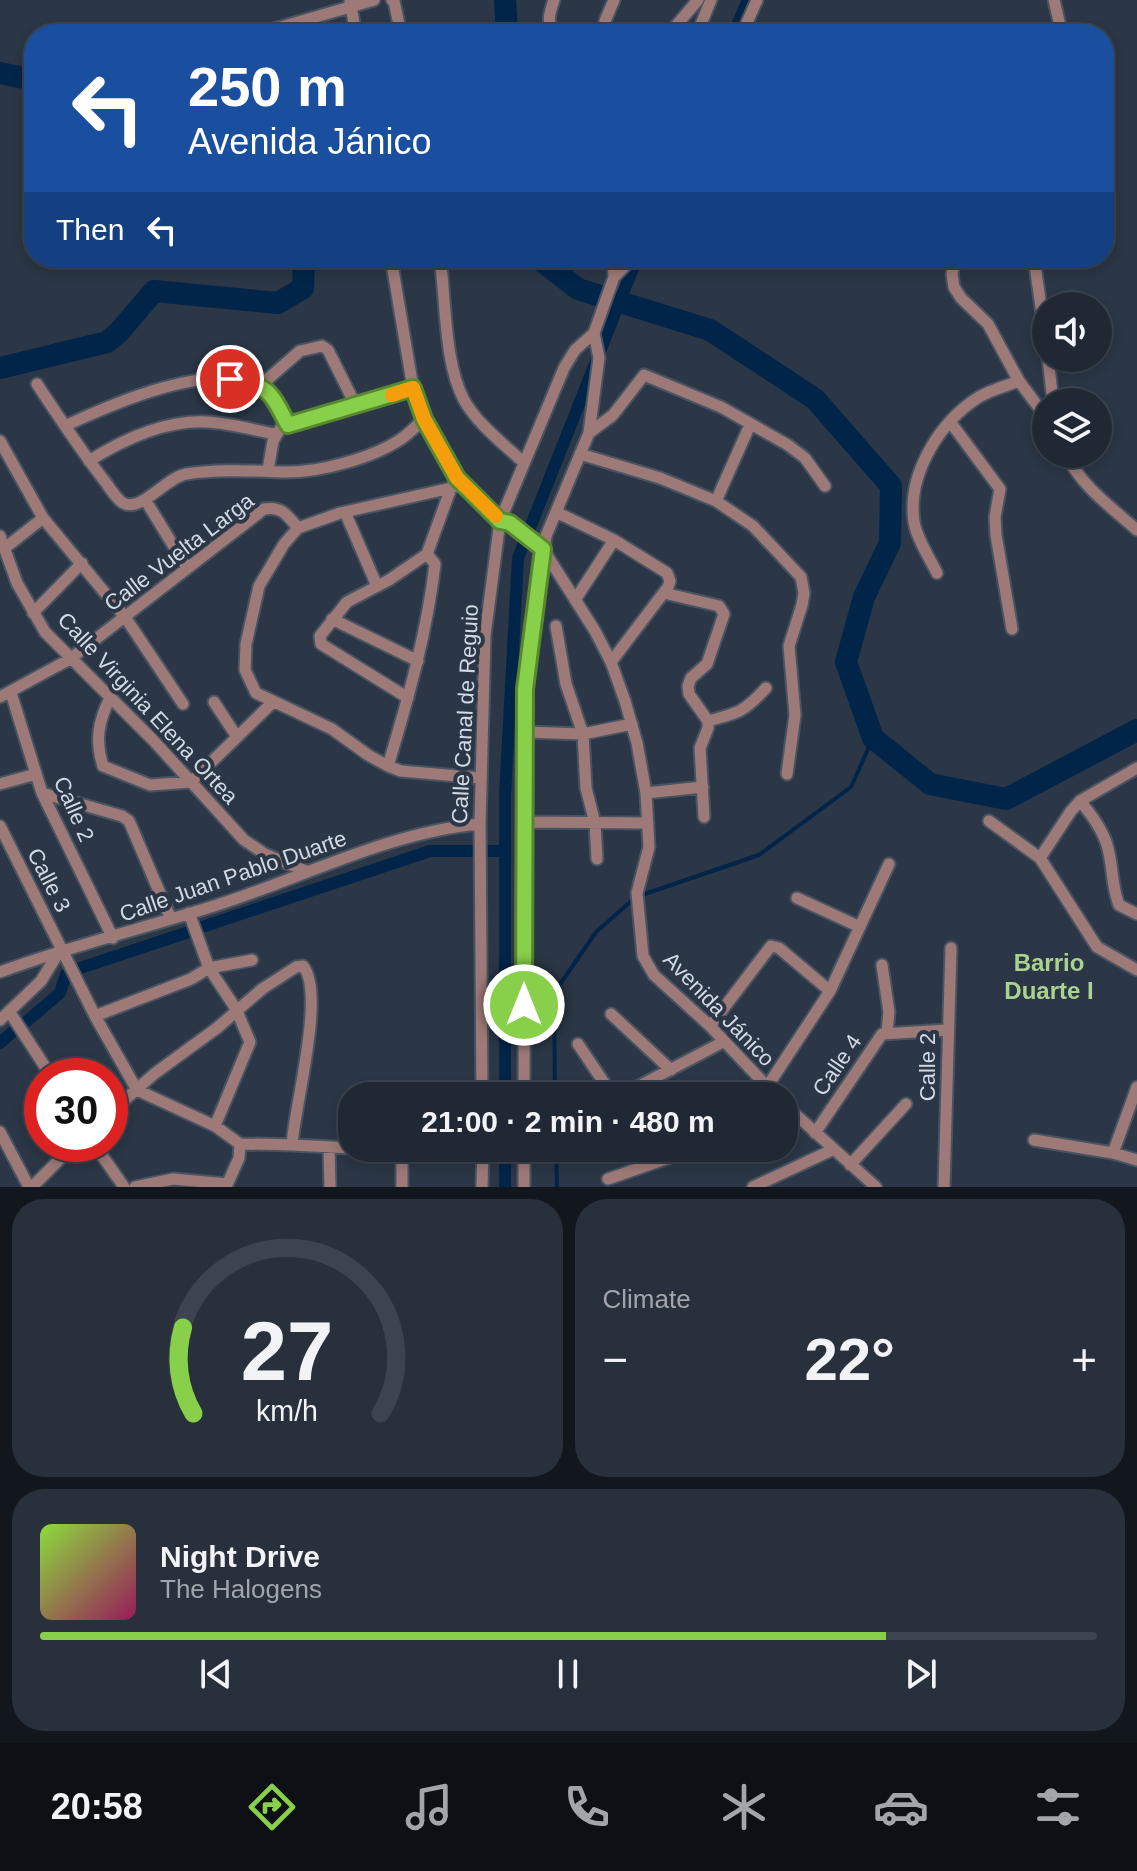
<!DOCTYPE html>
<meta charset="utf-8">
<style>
:root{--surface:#202834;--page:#28303c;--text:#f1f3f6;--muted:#a2a6ac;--line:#3d444f;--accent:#88cf4a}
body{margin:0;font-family:Helvetica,sans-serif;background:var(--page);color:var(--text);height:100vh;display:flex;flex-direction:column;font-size:30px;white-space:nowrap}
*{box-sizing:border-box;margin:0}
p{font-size:26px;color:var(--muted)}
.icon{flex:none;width:44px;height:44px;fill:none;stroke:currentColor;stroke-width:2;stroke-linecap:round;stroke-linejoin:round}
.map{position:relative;height:1187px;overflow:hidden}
.sheet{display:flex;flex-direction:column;gap:12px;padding:12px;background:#12161d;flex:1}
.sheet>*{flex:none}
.guide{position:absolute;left:24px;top:24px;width:1090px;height:244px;border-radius:32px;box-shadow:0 4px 12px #0003,0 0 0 2px var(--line);background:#1a4fa0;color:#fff;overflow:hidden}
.tools{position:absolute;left:1032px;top:292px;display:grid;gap:16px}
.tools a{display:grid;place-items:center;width:80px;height:80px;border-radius:50%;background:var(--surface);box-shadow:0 4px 12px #0003,0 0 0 2px var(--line);font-size:40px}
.speed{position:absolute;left:24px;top:1058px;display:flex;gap:16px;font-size:40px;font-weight:700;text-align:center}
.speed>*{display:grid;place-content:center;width:104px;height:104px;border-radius:50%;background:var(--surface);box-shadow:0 4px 12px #0003,0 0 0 2px var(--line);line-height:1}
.speed .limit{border:12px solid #d22;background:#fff;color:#111}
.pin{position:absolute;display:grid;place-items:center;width:68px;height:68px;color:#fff;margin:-34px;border:4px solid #fff;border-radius:50%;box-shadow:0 2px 8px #0007}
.me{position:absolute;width:88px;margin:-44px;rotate:0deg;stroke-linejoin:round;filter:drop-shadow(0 0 6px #0008)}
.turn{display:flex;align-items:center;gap:28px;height:168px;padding:0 32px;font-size:36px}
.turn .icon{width:104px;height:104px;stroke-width:2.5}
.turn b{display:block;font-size:56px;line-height:68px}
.then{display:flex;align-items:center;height:76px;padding:0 32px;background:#0003;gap:16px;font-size:30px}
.big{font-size:60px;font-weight:700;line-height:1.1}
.sheet .tile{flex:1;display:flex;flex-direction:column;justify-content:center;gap:12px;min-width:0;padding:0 28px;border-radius:32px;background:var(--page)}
.sheet .dial{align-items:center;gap:0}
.dial svg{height:208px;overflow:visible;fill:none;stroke:var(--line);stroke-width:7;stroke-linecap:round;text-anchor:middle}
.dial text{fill:var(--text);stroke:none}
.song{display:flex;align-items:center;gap:24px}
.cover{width:96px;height:96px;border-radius:12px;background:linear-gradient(135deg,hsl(90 70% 55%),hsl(330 70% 35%))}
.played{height:8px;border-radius:4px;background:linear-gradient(90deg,var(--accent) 80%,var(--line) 80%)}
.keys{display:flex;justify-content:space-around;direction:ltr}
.heat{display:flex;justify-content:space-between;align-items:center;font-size:44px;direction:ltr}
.sheet .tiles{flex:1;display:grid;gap:12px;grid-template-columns:1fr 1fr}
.tile:last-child{grid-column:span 2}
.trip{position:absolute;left:338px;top:1082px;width:460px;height:80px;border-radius:32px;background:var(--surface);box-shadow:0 4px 12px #0003,0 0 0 2px var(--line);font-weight:700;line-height:80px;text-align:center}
.menu{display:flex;height:128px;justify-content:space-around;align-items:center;background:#0d1015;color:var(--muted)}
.menu .icon{width:56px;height:56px}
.menu .on{color:var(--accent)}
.menu b{font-size:36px;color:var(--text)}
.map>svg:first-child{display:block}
</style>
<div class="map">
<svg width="1137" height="1187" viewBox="0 0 1137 1187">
<rect width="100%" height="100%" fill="#2b3646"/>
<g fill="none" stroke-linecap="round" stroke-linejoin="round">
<path stroke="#002549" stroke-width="4" d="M555 1096 554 993 596 932 636 897 759 855 851 787 873 738
M556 1148 557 1187"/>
<path stroke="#002549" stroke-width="12" d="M733 34 748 0
M486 851H505
M202 927 430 851H474
M77 969 189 932
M27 1021 60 993 66 974
M0 1043 16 1029
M505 1096V795L518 558 637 258
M505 1187V1148"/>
<path stroke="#002549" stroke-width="22" d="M505 0 507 34
M0 73 34 80
M538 258 578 289 710 330 815 399 891 486 890 543 864 597 846 662 873 738 930 784 1006 799 1137 730
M0 368 107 342 119 332 154 291 278 303 303 288 304 258"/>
<defs>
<path id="minor" d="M392 0 394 1 401 34
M1054 0 1059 21 1058 34
M350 1 356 34
M605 21 614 0
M257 34 374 0
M554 34C546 22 550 12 554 0
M669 34 698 0
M697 34 711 0
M742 34 757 0
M391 258 413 388 424 419 461 483 500 521 510 523 543 549 595 631 611 662 625 701 637 743 646 793 649 847 637 893 643 956 654 975 710 1026 776 1096
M440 258C446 300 444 363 464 400 478 425 504 444 524 463
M955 258 952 274 954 287 961 298 988 324 1019 381 1046 417
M1034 258 1046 342
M614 277 633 258
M1048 358 1053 402
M37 384C58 416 80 449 103 479 109 486 115 498 123 503 141 513 165 478 186 474 216 469 254 471 284 472 318 473 373 458 401 439 409 434 417 425 424 419
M261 385 300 351 322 346 328 350 356 406
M951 423 1000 489 995 517 996 535 1012 629
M65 426C112 404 210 361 260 385 275 392 281 412 288 425
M589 433 613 415 644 375 721 407 788 445 805 458 825 486
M0 441 43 518 125 617 183 704
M580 454 660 478 716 501 753 526 801 577 804 593 802 605 789 646 795 715 787 774
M1066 454C1080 485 1112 508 1137 530
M89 461C124 439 166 420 207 422 230 423 253 430 275 434
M268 470 273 441 280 429 413 388
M461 483 451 488 340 513 298 528 284 544 259 586 246 644 245 670 256 693 332 729 368 755 388 766 401 771 481 778
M146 501 187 568
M716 501 750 425
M345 512 377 586
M556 512 614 540
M0 536 17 583 45 632 153 740 244 840 265 854 306 871
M5 548 43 518
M937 573C929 557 917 539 914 522 907 475 939 422 979 397 991 390 1006 386 1019 381
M664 593 719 606 724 614 707 664 691 678 688 686 689 694 708 721V728L700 748 704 817
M575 600 614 540 667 573 670 581 668 587 611 662
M33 613 82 563
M332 619 418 661
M556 626 566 684 583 734 586 788 595 823 597 859
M11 693 42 793 113 938
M0 697 70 659 264 509C282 506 287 515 298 528
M110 698C98 722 95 741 103 766L150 785 191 782 273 702
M408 698 321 644 320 636 347 602 389 580 427 554 451 488
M214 702 237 737
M708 721C739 713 744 712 766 688
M525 732 583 734 632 724
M388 766C408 699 427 633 435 564L427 554
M0 784 36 774
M42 793 122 816 129 821 171 919
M646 793 703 787
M1080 801C1092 815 1106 835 1109 853 1113 871 1112 887 1119 905L1137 914
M989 821 1040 858 1097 947 1137 970
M524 822 648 823
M0 826 95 1016 137 1090 215 1126 240 1144 239 1158 226 1187
M1040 858 1071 811 1080 801 1137 768
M797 898 860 927
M189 913 209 968 236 1009 250 1042 215 1126
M882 965 889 1012 887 1032
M0 972C70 946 145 928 217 905 302 878 389 832 480 824
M9 1011 51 1076
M611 1014 671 1070
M95 1016 191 979 209 968 252 960
M0 1020 41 981 57 955
M710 1026 771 946 779 948 830 991
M578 1044 613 1096
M767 1087 830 991 889 864
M482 1096 480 824 485 635 500 521 564 368 575 350 594 333
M524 1096 525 689 546 536 589 433 599 358 594 333 614 277 613 258
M620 1096 723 1042
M784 1104 876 1187
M110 1113 154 1074 217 1028 262 989 296 967 303 966C326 993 294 1108 292 1145
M0 1132 29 1187
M815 1133 882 1034 947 1030
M1034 1140 1113 1153 1137 1160
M94 1144 124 1187
M240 1144C321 1144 402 1153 483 1155
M329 1148 330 1187
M1113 1153 1137 1087
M850 1165 906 1104
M608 1179 697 1148
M32 1187 75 1144
M135 1187 173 1179 227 1184
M402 1187V1153
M482 1187 483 1148
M524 1187V1148
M753 1187 832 1150
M944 1187 951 948"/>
</defs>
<use href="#minor" stroke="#495463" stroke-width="15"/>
<use href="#minor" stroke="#9d7a77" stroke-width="11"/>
</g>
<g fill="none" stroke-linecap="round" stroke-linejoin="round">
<defs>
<path id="route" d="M230 379C270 387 269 389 288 425L413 388 424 419 457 478 500 521 510 523 543 549 525 689 524 1005"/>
</defs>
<use href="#route" stroke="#588730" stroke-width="20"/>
<use href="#route" stroke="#88cf4a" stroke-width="14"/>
<path stroke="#f59e0b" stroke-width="14" d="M392 395 413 388 424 419 457 478 496 516"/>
</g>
<g text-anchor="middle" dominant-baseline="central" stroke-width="8" stroke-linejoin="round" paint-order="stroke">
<g font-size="22" fill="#d3dae5" stroke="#2b3646">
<text transform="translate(179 552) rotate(-37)">Calle Vuelta Larga</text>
<text transform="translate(148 708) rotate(47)">Calle Virginia Elena Ortea</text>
<text transform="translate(465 714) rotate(-87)">Calle Canal de Reguio</text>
<text transform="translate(74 809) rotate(66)">Calle 2</text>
<text transform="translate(233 876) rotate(-19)">Calle Juan Pablo Duarte</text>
<text transform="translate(49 880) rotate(63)">Calle 3</text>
<text transform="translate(719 1009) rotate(46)">Avenida Jánico</text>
<text transform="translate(837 1065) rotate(-56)">Calle 4</text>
<text transform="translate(927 1067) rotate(-90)">Calle 2</text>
</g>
<g font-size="24" font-weight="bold" fill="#abd38f" stroke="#2b3646">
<text x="1049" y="962">Barrio<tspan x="1049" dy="28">Duarte I</tspan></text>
</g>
</g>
</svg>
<div class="tools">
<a><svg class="icon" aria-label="sound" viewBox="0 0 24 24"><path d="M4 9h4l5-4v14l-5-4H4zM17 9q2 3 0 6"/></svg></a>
<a><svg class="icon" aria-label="layers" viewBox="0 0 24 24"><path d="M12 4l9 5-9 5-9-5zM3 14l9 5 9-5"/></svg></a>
</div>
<div class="speed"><div class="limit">30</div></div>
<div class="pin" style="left:230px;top:379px;background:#d93025"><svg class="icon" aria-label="arrive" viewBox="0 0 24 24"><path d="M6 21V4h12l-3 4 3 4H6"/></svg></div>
<svg class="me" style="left:524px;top:1005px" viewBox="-20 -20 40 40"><circle r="17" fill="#88cf4a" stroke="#fff" stroke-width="3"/><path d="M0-11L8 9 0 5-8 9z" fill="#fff"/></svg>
<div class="trip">21:00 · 2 min · 480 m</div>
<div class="guide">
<div class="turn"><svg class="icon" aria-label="left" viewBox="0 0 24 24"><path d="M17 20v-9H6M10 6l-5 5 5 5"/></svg><div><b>250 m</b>Avenida Jánico</div></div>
<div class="then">Then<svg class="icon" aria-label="left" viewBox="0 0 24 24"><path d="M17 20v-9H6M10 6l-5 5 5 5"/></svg></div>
</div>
</div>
<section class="sheet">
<div class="tiles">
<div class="tile dial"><svg viewBox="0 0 100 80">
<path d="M14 69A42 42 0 1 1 86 69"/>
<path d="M14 69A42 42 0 0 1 10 36" stroke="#88cf4a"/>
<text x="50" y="56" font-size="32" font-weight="700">27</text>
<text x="50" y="72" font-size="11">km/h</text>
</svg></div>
<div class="tile"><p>Climate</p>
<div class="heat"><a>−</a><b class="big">22°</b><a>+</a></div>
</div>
<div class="tile">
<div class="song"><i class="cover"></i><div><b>Night Drive</b><p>The Halogens</p></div></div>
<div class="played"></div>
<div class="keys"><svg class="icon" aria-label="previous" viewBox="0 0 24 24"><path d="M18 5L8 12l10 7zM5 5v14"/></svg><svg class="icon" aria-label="pause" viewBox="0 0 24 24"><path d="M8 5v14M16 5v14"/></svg><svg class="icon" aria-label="next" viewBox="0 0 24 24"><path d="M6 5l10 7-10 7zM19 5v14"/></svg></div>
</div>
</div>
</section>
<nav class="menu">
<b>20:58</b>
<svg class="icon on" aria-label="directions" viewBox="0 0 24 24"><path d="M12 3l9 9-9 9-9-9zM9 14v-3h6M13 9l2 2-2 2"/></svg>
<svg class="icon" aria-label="music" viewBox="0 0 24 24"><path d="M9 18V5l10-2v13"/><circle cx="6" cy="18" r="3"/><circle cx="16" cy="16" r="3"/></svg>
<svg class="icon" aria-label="phone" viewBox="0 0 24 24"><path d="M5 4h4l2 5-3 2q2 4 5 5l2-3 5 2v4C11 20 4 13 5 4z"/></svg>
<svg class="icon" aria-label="climate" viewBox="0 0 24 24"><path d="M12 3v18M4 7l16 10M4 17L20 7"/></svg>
<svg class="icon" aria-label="car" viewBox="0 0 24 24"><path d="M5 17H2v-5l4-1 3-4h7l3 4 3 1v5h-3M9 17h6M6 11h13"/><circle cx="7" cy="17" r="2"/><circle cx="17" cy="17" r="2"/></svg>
<svg class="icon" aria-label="filters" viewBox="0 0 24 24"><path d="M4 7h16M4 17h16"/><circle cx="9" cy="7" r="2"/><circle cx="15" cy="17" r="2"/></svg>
</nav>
